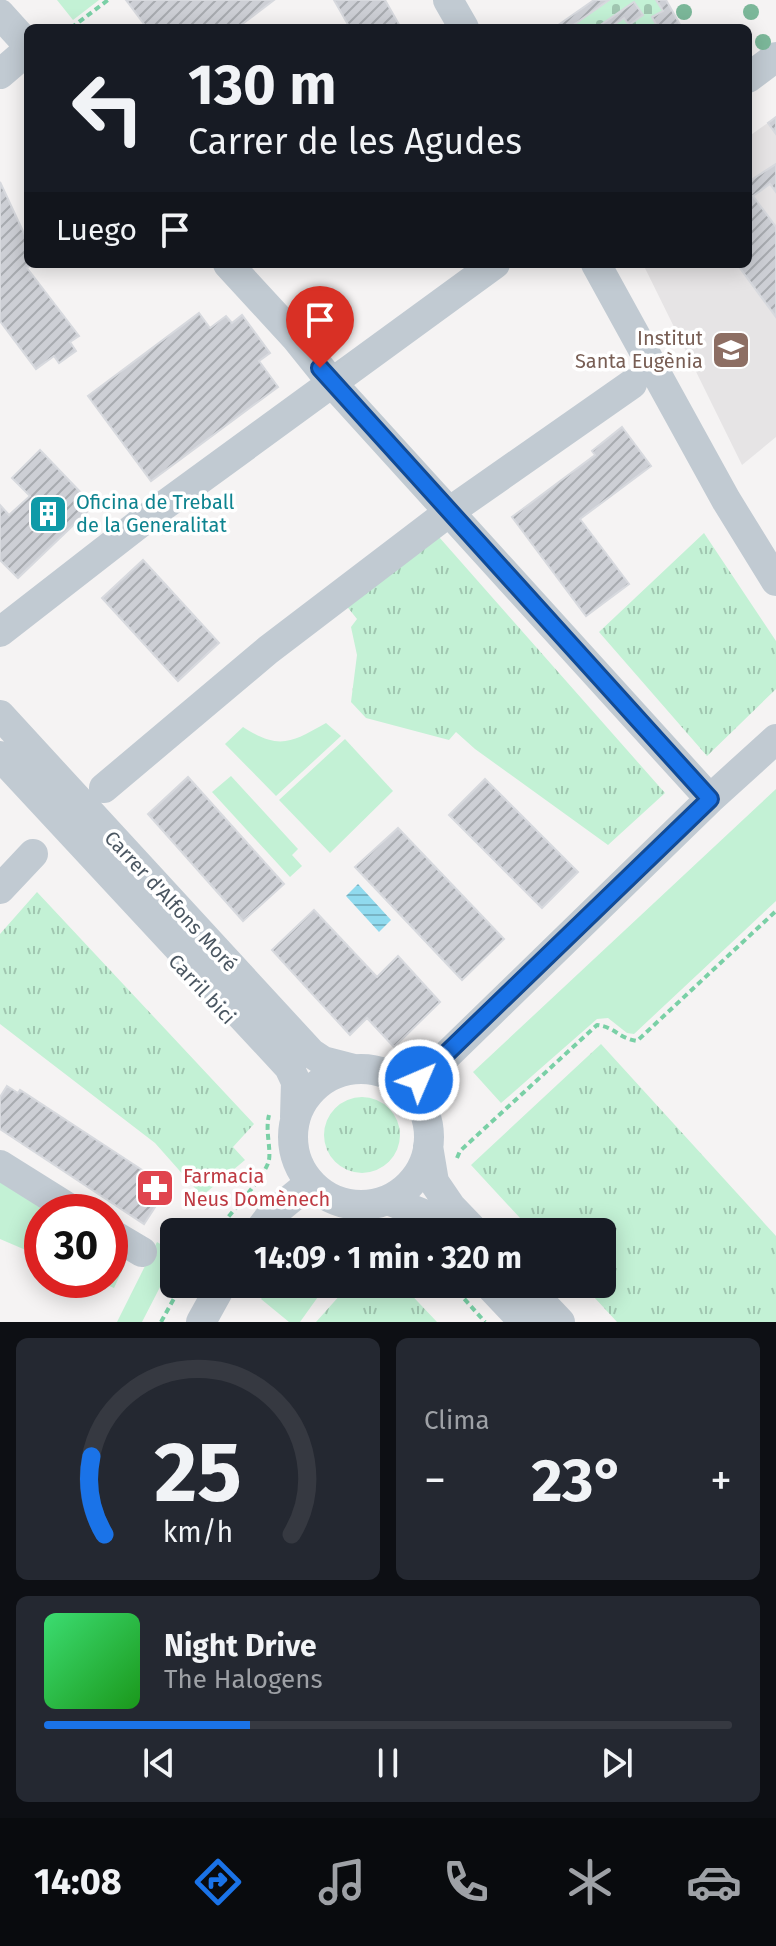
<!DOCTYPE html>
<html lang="es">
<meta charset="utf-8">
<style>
:root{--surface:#171b24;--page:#242831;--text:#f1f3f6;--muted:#9ea1a6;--line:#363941;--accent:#1a73e8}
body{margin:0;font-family:"Fira Sans",sans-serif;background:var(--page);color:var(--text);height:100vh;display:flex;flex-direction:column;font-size:30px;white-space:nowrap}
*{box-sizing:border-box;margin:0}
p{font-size:26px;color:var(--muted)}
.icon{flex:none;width:44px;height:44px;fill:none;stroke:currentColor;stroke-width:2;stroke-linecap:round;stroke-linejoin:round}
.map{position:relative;height:1322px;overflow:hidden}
.sheet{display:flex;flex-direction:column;gap:16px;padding:16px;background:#0d0f14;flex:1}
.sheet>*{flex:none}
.top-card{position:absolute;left:24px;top:24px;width:728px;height:244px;border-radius:12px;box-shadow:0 4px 20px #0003;background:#171b24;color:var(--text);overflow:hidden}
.speed{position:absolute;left:24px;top:1194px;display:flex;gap:16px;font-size:40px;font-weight:700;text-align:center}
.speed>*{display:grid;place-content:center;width:104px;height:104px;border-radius:50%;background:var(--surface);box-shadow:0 4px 20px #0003;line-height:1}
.speed .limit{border:12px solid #d22;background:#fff;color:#111}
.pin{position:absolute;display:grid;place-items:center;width:68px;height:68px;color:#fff;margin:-82px -34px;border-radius:50% 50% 50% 0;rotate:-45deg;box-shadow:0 0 8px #0007}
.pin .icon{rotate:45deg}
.me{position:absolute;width:88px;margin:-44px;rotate:45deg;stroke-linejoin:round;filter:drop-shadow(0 0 6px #0008)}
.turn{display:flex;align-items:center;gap:28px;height:168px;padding:0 32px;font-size:36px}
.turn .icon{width:104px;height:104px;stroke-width:2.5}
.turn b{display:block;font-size:56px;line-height:68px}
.then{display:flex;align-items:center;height:76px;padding:0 32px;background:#0003;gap:16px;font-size:30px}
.big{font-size:60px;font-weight:700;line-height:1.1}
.sheet .widget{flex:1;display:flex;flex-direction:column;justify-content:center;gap:12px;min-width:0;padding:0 28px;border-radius:12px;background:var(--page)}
.sheet .dial{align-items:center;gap:0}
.dial svg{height:208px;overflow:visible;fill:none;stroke:var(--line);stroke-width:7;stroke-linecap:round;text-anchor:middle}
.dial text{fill:var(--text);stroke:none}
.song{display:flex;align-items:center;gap:24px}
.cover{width:96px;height:96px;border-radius:12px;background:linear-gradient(135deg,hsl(140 70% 55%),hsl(120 70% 35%))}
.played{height:8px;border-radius:4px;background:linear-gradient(90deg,var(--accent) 30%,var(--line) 30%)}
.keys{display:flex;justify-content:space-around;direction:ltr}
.heat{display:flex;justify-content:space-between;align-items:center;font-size:44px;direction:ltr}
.sheet .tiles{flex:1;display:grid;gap:16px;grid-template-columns:1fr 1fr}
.widget:last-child{grid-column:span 2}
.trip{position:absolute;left:160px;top:1218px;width:456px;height:80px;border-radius:12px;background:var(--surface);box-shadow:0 4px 20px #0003;font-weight:700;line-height:80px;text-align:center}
.dock{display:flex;height:128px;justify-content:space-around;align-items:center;background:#090b0e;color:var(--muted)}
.dock .icon{width:56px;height:56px}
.dock .on{color:var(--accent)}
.dock b{font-size:36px;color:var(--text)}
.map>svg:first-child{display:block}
</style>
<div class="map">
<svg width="776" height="1322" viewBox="0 0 776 1322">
<defs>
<pattern id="grass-tufts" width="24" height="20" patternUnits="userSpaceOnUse" patternTransform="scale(2)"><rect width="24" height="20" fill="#c3f1d5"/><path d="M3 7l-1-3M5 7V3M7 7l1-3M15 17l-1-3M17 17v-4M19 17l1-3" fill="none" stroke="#a0c6b0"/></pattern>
<pattern id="cemetery-stones" width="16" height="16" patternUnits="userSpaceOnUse" patternTransform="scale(2)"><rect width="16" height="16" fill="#c3f1d5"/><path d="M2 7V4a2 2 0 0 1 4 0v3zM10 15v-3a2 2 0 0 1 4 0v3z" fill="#a0c6b0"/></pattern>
<pattern id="water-rules" width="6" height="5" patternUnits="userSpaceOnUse" patternTransform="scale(2)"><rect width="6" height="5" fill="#90daee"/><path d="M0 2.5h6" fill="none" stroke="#78b4c4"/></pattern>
<pattern id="building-hatch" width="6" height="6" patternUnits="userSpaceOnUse" patternTransform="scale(2)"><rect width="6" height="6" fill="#cdcfd5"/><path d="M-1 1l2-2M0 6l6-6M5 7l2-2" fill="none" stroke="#a8abb0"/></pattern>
</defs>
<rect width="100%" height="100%" fill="#f5f3f3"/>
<path fill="#e6e4e5" d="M776 117V437L742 465 643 264H748V137Z"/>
<path fill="url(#grass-tufts)" d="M704 533 776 641V689L707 756 599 632Z
M439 537 665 793 608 845 475 749 456 732 449 740 366 718 351 702 357 655 351 627 357 619 345 604Z
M37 892 254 1124 233 1147 245 1160 202 1196 155 1143 0 1024V934Z
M601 1044 776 1236V1322H617L582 1284H602V1232H533L471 1165Z
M324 1135a38 38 0 1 1 76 0a38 38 0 1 1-76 0Z
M350 1284H401L437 1322H316Z"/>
<path fill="url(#cemetery-stones)" d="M610 0H656L663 11 652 17 658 28H570Z"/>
<path fill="#c3f1d5" d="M57 0H99L73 20Z
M326 723 341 736 276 796 225 744 243 727C279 750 291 743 326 723Z
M345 739 393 791 330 853 279 800Z
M231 776 298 849 292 855 302 866 290 877 212 792Z
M776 789V901L634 1034 627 1033 608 1018 597 1019 501 1103 473 1072Z
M0 1177 52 1212H42V1257L0 1239Z
M157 1242 174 1252V1260L142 1322H117Z
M110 1252 126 1262 114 1288 95 1280H110Z
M272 1284H321L325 1287 300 1322H289L261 1299Z"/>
<path fill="url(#water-rules)" d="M358 884 391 920 379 932 346 896Z"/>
<path fill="url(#building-hatch)" stroke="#d7d9de" stroke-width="2" d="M126 0H274L237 28H147Z
M334 0H385L401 28H350Z
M594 0H609L569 28H554Z
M656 0H666L682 28H672L671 25 658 28 652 17 663 11Z
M634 2 643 15 629 25 624 18 609 28H600L599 26Z
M776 117V134L768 123Z
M776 164V192L770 184 753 196 776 227V317L737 264H748V182Z
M0 182 28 242V264H32L27 268 79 336 70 342 76 351 59 363 54 356 36 369 0 321Z
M199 313 210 328 226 316 232 323 242 315 270 353 259 361 278 387 151 481 88 396Z
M622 427 651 466 580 519 629 584 586 616 512 517 595 455 592 451Z
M40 450 86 498 79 504 87 512 18 578 0 560V505L9 515 30 496 12 478Z
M143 560 219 643 178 681 102 598Z
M188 777 284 884 243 921 148 814Z
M485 779 578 872 542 908 449 815Z
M398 828 504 939 462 980 355 867Z
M314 910 377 977 398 956 440 1002 394 1047 367 1018 350 1035 272 950Z
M7 1086 18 1093 20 1090 168 1187 144 1224 0 1129V1097Z"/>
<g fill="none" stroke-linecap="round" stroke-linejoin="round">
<path stroke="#7ad0a6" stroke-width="4" stroke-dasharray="6 4" stroke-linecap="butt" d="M71 28 108 0
M457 1158 460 1151 597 1025C615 1027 618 1038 637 1041L776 911
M216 1232C227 1217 266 1176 269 1160 271 1147 265 1131 269 1115
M311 1232 317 1228 395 1231
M451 1284 485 1322
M161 1322 182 1284"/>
<path stroke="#c1cad2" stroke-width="30" d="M448 0 464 28
M0 14 28 45
M0 74 28 50
M748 78 776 57
M228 264 296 338 333 384 710 799
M596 264 726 500 776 581
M0 632 144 520 495 264
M0 715 311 1053 323 1061 354 1069
M0 756 289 1067 296 1082 295 1117
M104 788 268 650 449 512 632 384
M0 889 33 854
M293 1137a68 68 0 1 1 136 0a68 68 0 1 1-136 0Z
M411 1090 710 799 776 739
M428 1146 434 1182 451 1207 475 1232
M0 1165 75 1212
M388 1200 421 1213 439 1232
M258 1232 271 1215 310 1183
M110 1233 142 1252
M488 1284 524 1322
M524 1284 560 1322
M201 1322 222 1284"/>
</g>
<g fill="#7bb799">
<circle cx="684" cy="12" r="8"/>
<circle cx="751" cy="12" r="8"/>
<circle cx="763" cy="42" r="8"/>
</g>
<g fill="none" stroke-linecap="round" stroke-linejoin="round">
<defs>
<path id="route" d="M320 368 710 799 419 1080"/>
</defs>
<use href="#route" stroke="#114b97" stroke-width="20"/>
<use href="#route" stroke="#1a73e8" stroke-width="14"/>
</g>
<defs>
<symbol id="school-square" viewBox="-11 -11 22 22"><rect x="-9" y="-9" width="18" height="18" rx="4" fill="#8d6e63" stroke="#fff"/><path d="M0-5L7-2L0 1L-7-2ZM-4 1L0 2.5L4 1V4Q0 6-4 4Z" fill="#fff"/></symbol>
<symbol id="building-square" viewBox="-11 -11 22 22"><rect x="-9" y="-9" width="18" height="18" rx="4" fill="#0f9aa8" stroke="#fff"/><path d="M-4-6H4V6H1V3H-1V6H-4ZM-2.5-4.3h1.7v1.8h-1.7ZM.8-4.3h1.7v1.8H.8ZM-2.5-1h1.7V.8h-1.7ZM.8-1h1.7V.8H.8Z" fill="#fff"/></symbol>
<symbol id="pharmacy-square" viewBox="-11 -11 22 22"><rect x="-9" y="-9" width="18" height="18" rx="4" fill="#e0444e" stroke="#fff"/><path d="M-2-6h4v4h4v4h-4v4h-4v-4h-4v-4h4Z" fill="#fff"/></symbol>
</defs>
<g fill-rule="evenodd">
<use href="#school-square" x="709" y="328" width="44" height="44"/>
<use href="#building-square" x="26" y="492" width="44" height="44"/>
<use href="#pharmacy-square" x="133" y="1166" width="44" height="44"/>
</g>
<g text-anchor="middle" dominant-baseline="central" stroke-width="7" stroke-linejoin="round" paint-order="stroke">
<g font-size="20" fill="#785e54" stroke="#fff" text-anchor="end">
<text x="703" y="338">Institut<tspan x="703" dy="23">Santa Eugènia</tspan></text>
</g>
<g font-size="20" fill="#0d838f" stroke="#fff" text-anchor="start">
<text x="76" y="502">Oficina de Treball<tspan x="76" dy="23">de la Generalitat</tspan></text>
</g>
<g font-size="20" fill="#4a5661" stroke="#fff">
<text transform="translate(171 901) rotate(47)">Carrer d'Alfons Moré</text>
<text transform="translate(202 989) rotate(47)">Carril bici</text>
</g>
<g font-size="20" fill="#be3a42" stroke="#fff" text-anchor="start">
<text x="183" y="1176">Farmacia<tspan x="183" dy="23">Neus Domènech</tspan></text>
</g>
</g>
</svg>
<div class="speed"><div class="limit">30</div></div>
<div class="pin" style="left:320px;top:368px;background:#d93025"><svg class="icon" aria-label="arrive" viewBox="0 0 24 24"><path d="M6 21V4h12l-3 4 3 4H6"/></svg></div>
<svg class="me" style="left:419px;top:1080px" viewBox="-20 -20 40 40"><circle r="17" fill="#1a73e8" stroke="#fff" stroke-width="3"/><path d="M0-11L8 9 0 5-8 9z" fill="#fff"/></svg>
<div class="trip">14:09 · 1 min · 320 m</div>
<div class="top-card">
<div class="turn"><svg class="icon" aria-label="left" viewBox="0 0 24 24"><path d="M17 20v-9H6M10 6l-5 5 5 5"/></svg><div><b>130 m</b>Carrer de les Agudes</div></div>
<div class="then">Luego<svg class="icon" aria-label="arrive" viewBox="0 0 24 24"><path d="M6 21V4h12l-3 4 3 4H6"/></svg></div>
</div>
</div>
<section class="sheet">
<div class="tiles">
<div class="widget dial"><svg viewBox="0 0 100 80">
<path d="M14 69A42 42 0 1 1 86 69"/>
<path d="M14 69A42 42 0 0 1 9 39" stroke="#1a73e8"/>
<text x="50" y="56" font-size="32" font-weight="700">25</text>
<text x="50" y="72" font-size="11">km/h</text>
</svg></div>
<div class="widget"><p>Clima</p>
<div class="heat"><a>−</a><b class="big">23°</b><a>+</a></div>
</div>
<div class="widget">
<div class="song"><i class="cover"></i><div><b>Night Drive</b><p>The Halogens</p></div></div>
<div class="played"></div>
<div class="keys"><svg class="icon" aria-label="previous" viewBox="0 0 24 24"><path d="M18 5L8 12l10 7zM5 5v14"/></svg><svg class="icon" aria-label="pause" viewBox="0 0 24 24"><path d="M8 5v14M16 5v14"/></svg><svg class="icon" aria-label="next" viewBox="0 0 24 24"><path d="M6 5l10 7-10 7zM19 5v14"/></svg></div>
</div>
</div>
</section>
<nav class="dock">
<b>14:08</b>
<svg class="icon on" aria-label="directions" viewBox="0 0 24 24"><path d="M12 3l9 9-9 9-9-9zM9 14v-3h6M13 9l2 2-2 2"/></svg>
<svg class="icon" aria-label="music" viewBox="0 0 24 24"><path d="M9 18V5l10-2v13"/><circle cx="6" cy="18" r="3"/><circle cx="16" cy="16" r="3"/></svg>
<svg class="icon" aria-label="phone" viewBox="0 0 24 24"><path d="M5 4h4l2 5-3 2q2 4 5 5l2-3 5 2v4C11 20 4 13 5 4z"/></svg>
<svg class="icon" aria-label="climate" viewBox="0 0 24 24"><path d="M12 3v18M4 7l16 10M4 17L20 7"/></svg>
<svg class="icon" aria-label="car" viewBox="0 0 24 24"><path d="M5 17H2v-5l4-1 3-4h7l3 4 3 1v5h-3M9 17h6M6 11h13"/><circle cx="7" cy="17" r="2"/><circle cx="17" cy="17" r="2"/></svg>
</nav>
